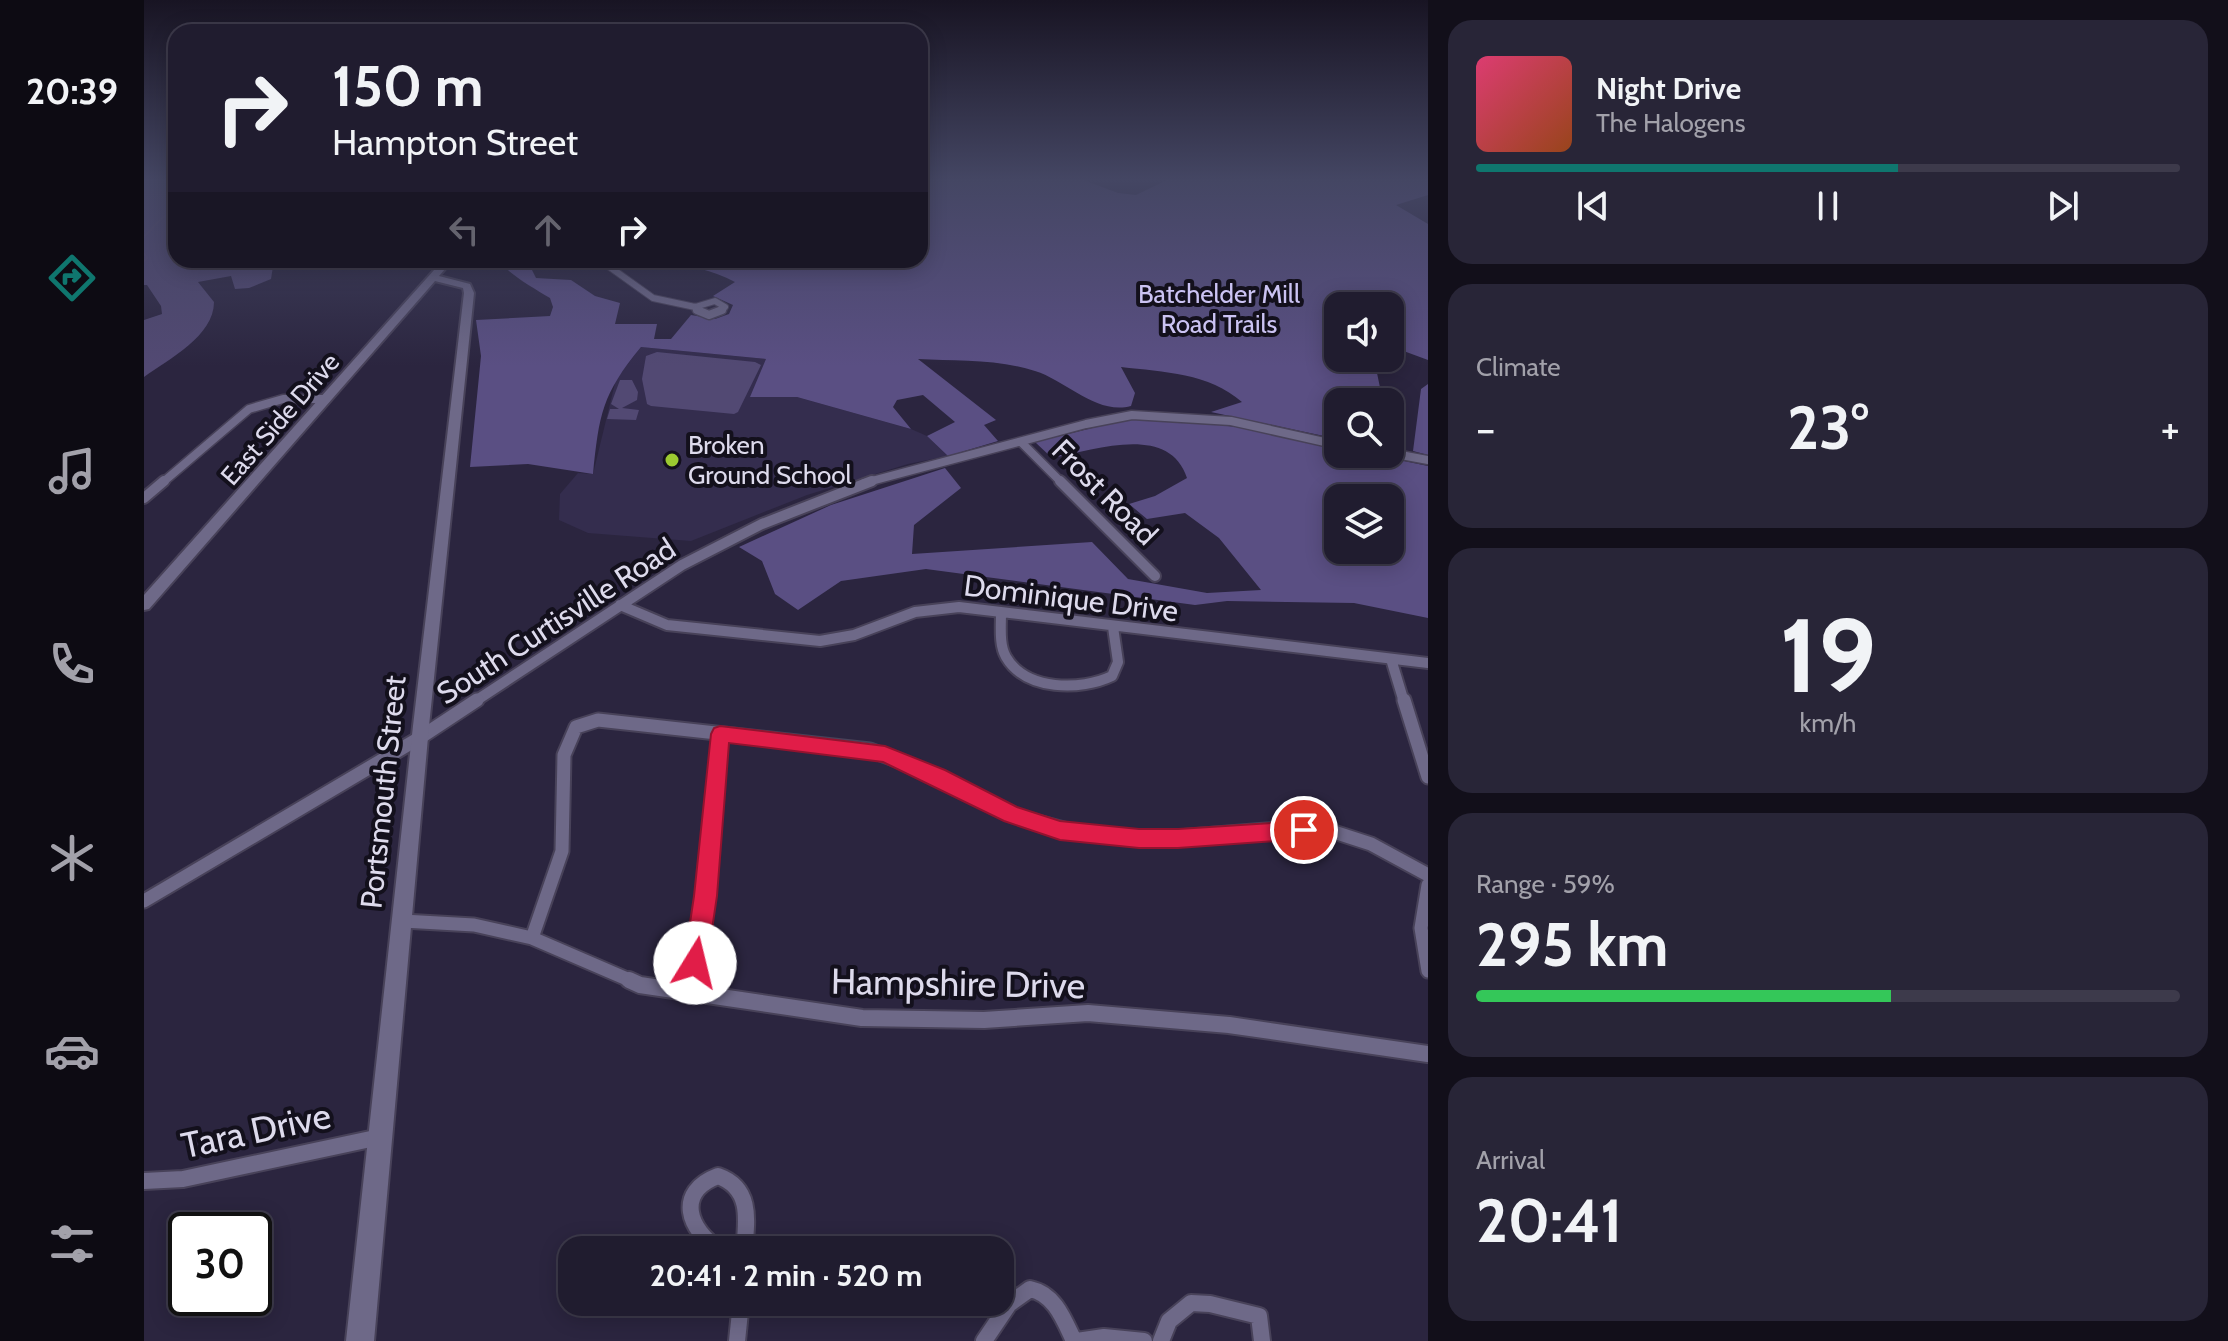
<!DOCTYPE html>
<meta charset="utf-8">
<style>
:root{--surface:#201c2f;--page:#282537;--text:#f1f3f6;--muted:#a2a1aa;--line:#3d3a4b;--accent:#0f766e}
body{margin:0;font-family:Cabin,sans-serif;background:var(--page);color:var(--text);height:100vh;display:flex;flex-direction:column;font-size:30px;white-space:nowrap}
*{box-sizing:border-box;margin:0}
p{font-size:26px;color:var(--muted)}
.icon{flex:none;width:44px;height:44px;fill:none;stroke:currentColor;stroke-width:2;stroke-linecap:round;stroke-linejoin:round}
.map{position:relative;flex:1;overflow:hidden}
.details{display:flex;flex-direction:column;gap:20px;padding:20px;background:#120f1a;width:800px}
.details>*{flex:none}
.top-card{position:absolute;left:24px;top:24px;width:760px;height:244px;border-radius:24px;box-shadow:0 4px 20px #0003,0 0 0 2px var(--line);background:#201c2f;color:var(--text);overflow:hidden}
.buttons{position:absolute;left:1180px;top:292px;display:grid;gap:16px}
.buttons a{display:grid;place-items:center;width:80px;height:80px;border-radius:16px;background:var(--surface);box-shadow:0 4px 20px #0003,0 0 0 2px var(--line);font-size:40px}
.speed{position:absolute;left:24px;top:1212px;display:flex;gap:16px;font-size:40px;font-weight:700;text-align:center}
.speed>*{display:grid;place-content:center;width:104px;height:104px;border-radius:50%;background:var(--surface);box-shadow:0 4px 20px #0003,0 0 0 2px var(--line);line-height:1}
.speed .limit{border:4px solid #111;border-radius:12px;background:#fff;color:#111}
.pin{position:absolute;display:grid;place-items:center;width:68px;height:68px;color:#fff;margin:-34px;border:4px solid #fff;border-radius:50%;box-shadow:0 2px 8px #0007}
.me{position:absolute;width:88px;margin:-44px;rotate:9deg;stroke-linejoin:round;filter:drop-shadow(0 0 6px #0008)}
.turn{display:flex;align-items:center;gap:28px;height:168px;padding:0 32px;font-size:36px}
.turn .icon{width:104px;height:104px;stroke-width:2.5}
.turn b{display:block;font-size:56px;line-height:68px}
.lanes{display:flex;align-items:center;height:76px;padding:0 32px;background:#0003;justify-content:center;gap:40px;direction:ltr}
.lanes .off{opacity:.35}
.big{font-size:60px;font-weight:800;line-height:1.1}
.details .tile{flex:1;display:flex;flex-direction:column;justify-content:center;gap:12px;min-width:0;padding:0 28px;border-radius:24px;background:var(--page)}
.details .dial{align-items:center;gap:0}
.dial b{font-size:104px;line-height:1}
.song{display:flex;align-items:center;gap:24px}
.cover{width:96px;height:96px;border-radius:12px;background:linear-gradient(135deg,hsl(340 70% 55%),hsl(20 70% 35%))}
.played{height:8px;border-radius:4px;background:linear-gradient(90deg,var(--accent) 60%,var(--line) 60%)}
.keys{display:flex;justify-content:space-around;direction:ltr}
.heat{display:flex;justify-content:space-between;align-items:center;font-size:44px;direction:ltr}
.charge{height:12px;border-radius:6px;background:linear-gradient(90deg,#34c759 59%,var(--line) 0)}
.trip{position:absolute;left:414px;top:1236px;width:456px;height:80px;border-radius:24px;background:var(--surface);box-shadow:0 4px 20px #0003,0 0 0 2px var(--line);font-weight:800;line-height:80px;text-align:center}
main{display:flex;flex:1;min-height:0}
.tab-bar{display:flex;flex-direction:column;width:144px;justify-content:space-around;align-items:center;background:#0d0b13;color:var(--muted)}
.tab-bar .icon{width:56px;height:56px}
.tab-bar .on{color:var(--accent)}
.tab-bar b{font-size:36px;color:var(--text)}
.map>svg:first-child{display:block}
</style>
<main>
<nav class="tab-bar">
<b>20:39</b>
<svg class="icon on" aria-label="directions" viewBox="0 0 24 24"><path d="M12 3l9 9-9 9-9-9zM9 14v-3h6M13 9l2 2-2 2"/></svg>
<svg class="icon" aria-label="music" viewBox="0 0 24 24"><path d="M9 18V5l10-2v13"/><circle cx="6" cy="18" r="3"/><circle cx="16" cy="16" r="3"/></svg>
<svg class="icon" aria-label="phone" viewBox="0 0 24 24"><path d="M5 4h4l2 5-3 2q2 4 5 5l2-3 5 2v4C11 20 4 13 5 4z"/></svg>
<svg class="icon" aria-label="climate" viewBox="0 0 24 24"><path d="M12 3v18M4 7l16 10M4 17L20 7"/></svg>
<svg class="icon" aria-label="car" viewBox="0 0 24 24"><path d="M5 17H2v-5l4-1 3-4h7l3 4 3 1v5h-3M9 17h6M6 11h13"/><circle cx="7" cy="17" r="2"/><circle cx="17" cy="17" r="2"/></svg>
<svg class="icon" aria-label="filters" viewBox="0 0 24 24"><path d="M4 7h16M4 17h16"/><circle cx="9" cy="7" r="2"/><circle cx="15" cy="17" r="2"/></svg>
</nav>
<div class="map">
<svg width="1284" height="1341" viewBox="0 0 1284 1341">
<rect width="100%" height="100%" fill="#2b253f"/>
<path fill="#342d4e" d="M497 347 623 359 607 397H653L767 429 783 436 804 456 764 464 663 495 547 541 444 533 415 520 416 494 434 473 449 474 472 379Z"/>
<path fill="#524973" d="M0 178H32V260H130L127 279 105 288 91 289 87 276 54 282 70 302C70 336 25 359 0 377V320L18 314 17 306 3 285H0Z
M513 352 611 362 617 365 594 412 590 414 507 406 503 404 498 379 502 356Z
M476 380H488L494 392 493 400 478 408 495 410 492 420 463 419 466 409H475L467 404Z"/>
<path fill="#5a4f83" fill-rule="evenodd" d="M776 178H934L974 193 992 195 1027 178H1284V195L1252 205 1284 224V360L1246 346V306H1194V358H1224L1233 373 1239 402H1194V439L1067 412 1098 402C1065 373 1020 372 977 367L991 393 987 406C952 415 923 381 891 371 855 359 812 361 774 359L852 420 840 425 854 441 804 456 783 436 811 422 779 395 753 400 749 407 767 429 653 397H606L622 359 497 347C458 394 455 415 449 474L384 464 326 467 337 356 332 320 406 316 409 307 406 298C388 287 366 275 354 260H409L388 270 392 278 427 280 451 296 476 303 471 324H513L510 339H527L547 315 571 319 585 314 589 305 569 296 591 282C568 270 545 266 520 260H776Z
M1284 384V455L1269 451 1277 389Z
M1028 419 1108 429 1194 447V454H1227L1284 466V618L1210 603 1083 601 1051 605 782 569 697 581 654 610 631 594 618 561 595 547 687 505 801 468 817 488 770 525 768 554 948 542 984 579 1063 593 1117 590 1075 538 1041 513 1003 519 985 504 1011 496 1043 478C1025 423 951 450 908 458L891 442 981 420ZM1194 498H1246V550H1194Z"/>
<g fill="none" stroke-linecap="round" stroke-linejoin="round">
<path stroke="#574c72" stroke-width="2" d="M0 237 18 218 32 211
M0 253 3 258 0 261"/>
<defs>
<path id="street-far4" d="M456 260 509 298 551 307
M551 307 556 312
M551 307 571 301 581 307 574 312"/>
<path id="street-far3" d="M553 310 565 315 578 310
M877 442 918 483
M1246 453 1284 460
M18 483 105 409 139 399H182
M720 483 942 424 988 415 1087 421 1194 445"/>
<path id="street-far2" d="M916 481 1011 576
M0 498 20 481
M476 605 523 625 676 641 710 635 771 612 815 607 1284 663
M857 613C857 627 855 645 862 657 882 691 937 691 968 676L974 662 969 627
M1247 659 1260 702
M330 702 538 565 618 524 728 481"/>
<path id="street-far1" d="M1260 700 1284 777
M1284 885 1277 928 1284 971
M0 901 277 737 333 700
M259 921 330 925 388 938 490 982
M388 938 418 851 420 755 432 727 454 720 726 750 774 768 867 815 931 832 1008 839 1134 829 1190 832 1227 844 1284 875
M544 982 562 898 576 734"/>
<path id="street" d="M485 980 496 985 718 1018 840 1020 944 1013 1085 1025 1284 1054
M541 993 545 980
M0 1181 39 1179 236 1137
M576 1250C544 1230 531 1192 574 1176 608 1188 603 1220 600 1250
M593 1341 597 1302
M840 1341 865 1304 886 1289C911 1294 920 1320 930 1341
M933 1341 960 1337 1000 1341
M1017 1341 1025 1321 1047 1303 1066 1304 1115 1316 1118 1341"/>
<path id="secondary" d="M299 260H309L295 276 326 284 330 293 285 726 230 1341H202L269 726 320 293 319 288 291 281 5 609 0 610V595Z"/>
</defs>
<use href="#street-far4" stroke="#484259" stroke-width="8"/>
<use href="#street-far3" stroke="#484259" stroke-width="11"/>
<use href="#street-far2" stroke="#484259" stroke-width="14"/>
<use href="#street-far1" stroke="#484259" stroke-width="17"/>
<use href="#street" stroke="#484259" stroke-width="20"/>
<use href="#secondary" stroke="#484259" stroke-width="4"/>
<use href="#street-far4" stroke="#6e6988" stroke-width="6"/>
<use href="#street-far3" stroke="#6e6988" stroke-width="8"/>
<use href="#street-far2" stroke="#6e6988" stroke-width="10"/>
<use href="#street-far1" stroke="#6e6988" stroke-width="13"/>
<use href="#street" stroke="#6e6988" stroke-width="16"/>
<use href="#secondary" fill="#6e6988" fill-rule="evenodd"/>
</g>
<linearGradient id="sky" x2="0" y2="1"><stop stop-color="#181423"/><stop offset="0.49" stop-color="#444663"/><stop offset="1" stop-color="#444663" stop-opacity="0"/></linearGradient>
<rect width="1284" height="366" fill="url(#sky)"/>
<path fill="#e11d48" stroke="#92132f" stroke-width="2" d="M576 726 741 746 801 770 873 807 916 821 995 829H1034L1160 821 1168 823 1171 830 1168 837 1160 839 1034 848H995L916 840 860 821 739 762 585 743 573 896 563 963 560 971 551 974 543 971 540 963 550 896 567 734 570 728Z"/>
<circle fill="#9cca31" stroke="#13101c" stroke-width="3" cx="528" cy="460" r="8"/>
<g text-anchor="middle" dominant-baseline="central" stroke-width="8" stroke-linejoin="round" paint-order="stroke">
<g font-size="26" fill="#cbc3f3" stroke="#13101c">
<text x="1075" y="294">Batchelder Mill<tspan x="1075" dy="30">Road Trails</tspan></text>
</g>
<g font-size="26" fill="#dddaec" stroke="#13101c">
<text transform="translate(136 419) rotate(-49)">East Side Drive</text>
</g>
<g font-size="26" fill="#dddaec" stroke="#13101c" text-anchor="start">
<text x="544" y="445">Broken<tspan x="544" dy="30">Ground School</tspan></text>
</g>
<g font-size="30" fill="#dddaec" stroke="#13101c">
<text transform="translate(961 492) rotate(45)">Frost Road</text>
<text transform="translate(927 598) rotate(7)">Dominique Drive</text>
<text transform="translate(412 621) rotate(-33)">South Curtisville Road</text>
<text transform="translate(239 792) rotate(-84)">Portsmouth Street</text>
</g>
<g font-size="36" fill="#dddaec" stroke="#13101c">
<text transform="translate(814 983) rotate(1)">Hampshire Drive</text>
<text transform="translate(112 1130) rotate(-12)">Tara Drive</text>
</g>
</g>
</svg>
<div class="buttons">
<a><svg class="icon" aria-label="sound" viewBox="0 0 24 24"><path d="M4 9h4l5-4v14l-5-4H4zM17 9q2 3 0 6"/></svg></a>
<a><svg class="icon" aria-label="search" viewBox="0 0 24 24"><circle cx="10" cy="10" r="6"/><path d="M15 15l6 6"/></svg></a>
<a><svg class="icon" aria-label="layers" viewBox="0 0 24 24"><path d="M12 4l9 5-9 5-9-5zM3 14l9 5 9-5"/></svg></a>
</div>
<div class="speed"><div class="limit">30</div></div>
<div class="pin" style="left:1160px;top:830px;background:#d93025"><svg class="icon" aria-label="arrive" viewBox="0 0 24 24"><path d="M6 21V4h12l-3 4 3 4H6"/></svg></div>
<svg class="me" style="left:551px;top:963px" viewBox="-20 -20 40 40"><circle r="19" fill="#fff"/><path d="M0-13L10 11 0 6-10 11z" fill="#e11d48"/></svg>
<div class="trip">20:41 · 2 min · 520 m</div>
<div class="top-card">
<div class="turn"><svg class="icon" aria-label="right" viewBox="0 0 24 24"><path d="M7 20v-9h11M14 6l5 5-5 5"/></svg><div><b>150 m</b>Hampton Street</div></div>
<div class="lanes"><svg class="icon off" aria-label="left" viewBox="0 0 24 24"><path d="M17 20v-9H6M10 6l-5 5 5 5"/></svg><svg class="icon off" aria-label="ahead" viewBox="0 0 24 24"><path d="M12 20V5M6 11l6-6 6 6"/></svg><svg class="icon" aria-label="right" viewBox="0 0 24 24"><path d="M7 20v-9h11M14 6l5 5-5 5"/></svg></div>
</div>
</div>
<section class="details">
<div class="tile">
<div class="song"><i class="cover"></i><div><b>Night Drive</b><p>The Halogens</p></div></div>
<div class="played"></div>
<div class="keys"><svg class="icon" aria-label="previous" viewBox="0 0 24 24"><path d="M18 5L8 12l10 7zM5 5v14"/></svg><svg class="icon" aria-label="pause" viewBox="0 0 24 24"><path d="M8 5v14M16 5v14"/></svg><svg class="icon" aria-label="next" viewBox="0 0 24 24"><path d="M6 5l10 7-10 7zM19 5v14"/></svg></div>
</div>
<div class="tile"><p>Climate</p>
<div class="heat"><a>−</a><b class="big">23°</b><a>+</a></div>
</div>
<div class="tile dial"><b>19</b><p>km/h</p></div>
<div class="tile"><p>Range · 59%</p><b class="big">295 km</b><div class="charge"></div></div>
<div class="tile"><p>Arrival</p><b class="big">20:41</b></div>
</section>
</main>
